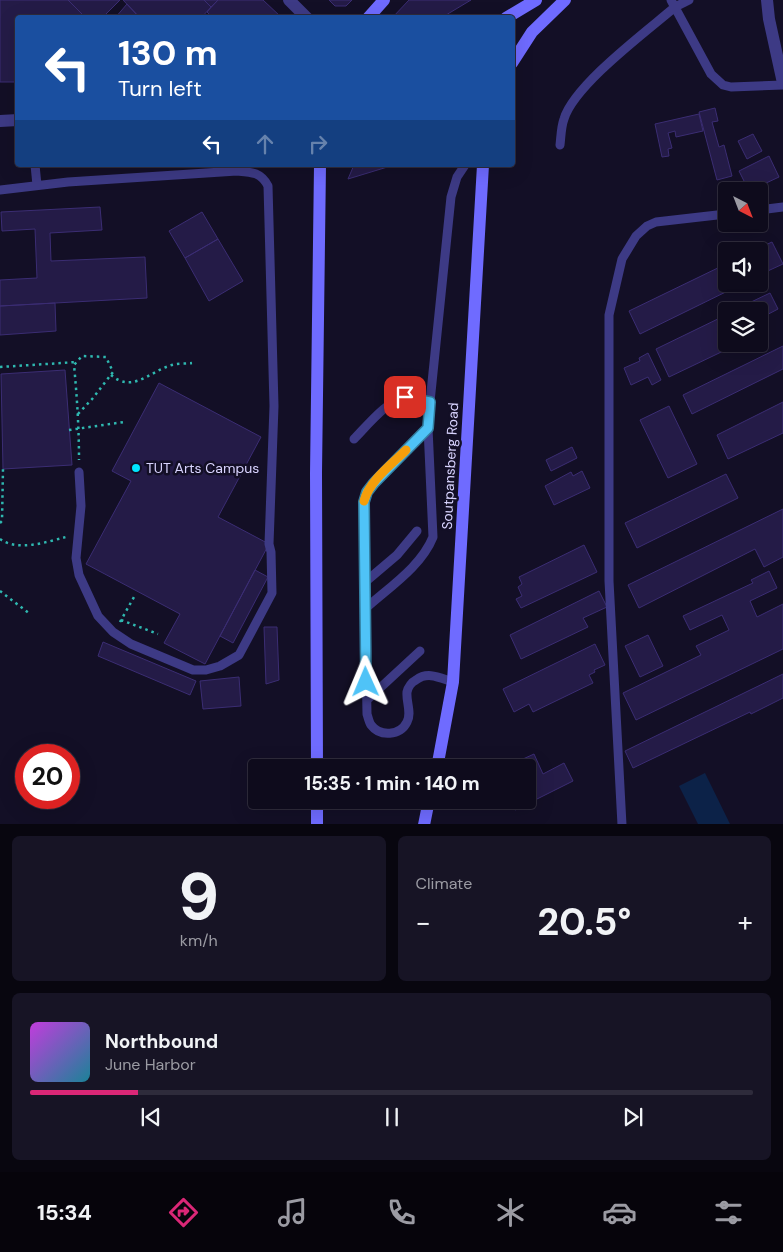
<!DOCTYPE html>
<meta charset="utf-8">
<style>
:root{--surface:#0e0b1c;--page:#171425;--text:#f1f3f6;--muted:#9b9ba3;--line:#2e2b3b;--accent:#db2777}
body{margin:0;font-family:"DM Sans",sans-serif;background:var(--page);color:var(--text);height:100vh;display:flex;flex-direction:column;font-size:19px;white-space:nowrap}
*{box-sizing:border-box;margin:0}
p{font-size:16px;color:var(--muted)}
.icon{flex:none;width:28px;height:28px;fill:none;stroke:currentColor;stroke-width:2;stroke-linecap:round;stroke-linejoin:round}
.map{position:relative;height:824px;overflow:hidden}
.drawer{display:flex;flex-direction:column;gap:12px;padding:12px;background:#08060f;flex:1}
.drawer>*{flex:none}
.guide{position:absolute;left:15px;top:15px;width:500px;height:152px;border-radius:5px;box-shadow:0 5px 20px #0002,0 0 0 1px var(--line);background:#1a4fa0;color:#fff;overflow:hidden}
.needle{width:32px;rotate:138deg}
.tools{position:absolute;left:718px;top:182px;display:grid;gap:10px}
.tools a{display:grid;place-items:center;width:50px;height:50px;border-radius:5px;background:var(--surface);box-shadow:0 5px 20px #0002,0 0 0 1px var(--line);font-size:25px}
.speed{position:absolute;left:15px;top:744px;display:flex;gap:10px;font-size:25px;font-weight:700;text-align:center}
.speed>*{display:grid;place-content:center;width:65px;height:65px;border-radius:50%;background:var(--surface);box-shadow:0 5px 20px #0002,0 0 0 1px var(--line);line-height:1}
.speed .limit{border:8px solid #d22;background:#fff;color:#111}
.pin{position:absolute;display:grid;place-items:center;width:42px;height:42px;color:#fff;margin:-21px;border-radius:10px;box-shadow:0 2px 8px #0006}
.me{position:absolute;width:55px;margin:-28px;rotate:359deg;stroke-linejoin:round;filter:drop-shadow(0 0 4px #0008)}
.turn{display:flex;align-items:center;gap:18px;height:105px;padding:0 20px;font-size:22px}
.turn .icon{width:65px;height:65px;stroke-width:2.5}
.turn b{display:block;font-size:35px;line-height:42px}
.lanes{display:flex;align-items:center;height:48px;padding:0 20px;background:#0003;justify-content:center;gap:25px;direction:ltr}
.lanes .off{opacity:.35}
.big{font-size:38px;font-weight:700;line-height:1.1}
.drawer .tile{flex:1;display:flex;flex-direction:column;justify-content:center;gap:8px;min-width:0;padding:0 18px;border-radius:8px;background:var(--page)}
.drawer .dial{align-items:center;gap:0}
.dial b{font-size:65px;line-height:1}
.song{display:flex;align-items:center;gap:15px}
.cover{width:60px;height:60px;border-radius:8px;background:linear-gradient(135deg,hsl(290 70% 55%),hsl(190 70% 35%))}
.played{height:5px;border-radius:2px;background:linear-gradient(90deg,var(--accent) 15%,var(--line) 15%)}
.keys{display:flex;justify-content:space-around;direction:ltr}
.heat{display:flex;justify-content:space-between;align-items:center;font-size:28px;direction:ltr}
.drawer .tiles{flex:1;display:grid;gap:12px;grid-template-columns:1fr 1fr}
.tile:last-child{grid-column:span 2}
.trip{position:absolute;left:248px;top:759px;width:288px;height:50px;border-radius:5px;background:var(--surface);box-shadow:0 5px 20px #0002,0 0 0 1px var(--line);font-weight:700;line-height:50px;text-align:center}
.menu{display:flex;height:80px;justify-content:space-around;align-items:center;background:#06040b;color:var(--muted)}
.menu .icon{width:35px;height:35px}
.menu .on{color:var(--accent)}
.menu b{font-size:22px;color:var(--text)}
.map>svg:first-child{display:block}
</style>
<div class="map">
<svg width="783" height="825" viewBox="0 0 783 825">
<rect width="100%" height="100%" fill="#130f26"/>
<path fill="#0c2248" d="M705 773 730 824H698L679 786Z"/>
<path fill="#241b47" stroke="#3b2d73" d="M0 0H68L86 18H18V82H0Z
M68 0H120L102 18H86Z
M123 0H204L211 7 201 18H140Z
M204 0H218L211 7Z
M218 0H263L281 17 213 18 207 12Z
M329 0H352L346 6H335Z
M409 0H471L441 18H392Z
M127 4 140 18H115Z
M715 108 718 121 712 122 719 147 724 145 732 176 717 180 699 112Z
M699 114 703 131 676 137 675 131 668 133 672 148 668 149 669 156 662 157 655 124Z
M753 134 762 151 747 159 738 141Z
M769 156 779 177 749 191 739 171Z
M354 165H394L348 179Z
M100 207 102 230 50 233 51 261 145 257 147 298 0 306V280L37 278 35 229 2 231 1 212Z
M202 212 218 239 185 258 169 231Z
M218 239 243 281 209 301 185 258Z
M772 242 783 264 759 275V251H752Z
M726 264V284H742L640 334 629 311Z
M770 293 778 309 759 319V311H753L749 303Z
M55 303 56 331 0 335V306Z
M726 315V344H738L669 377 656 349Z
M783 346V369L692 414 683 395Z
M648 353 661 380 652 385 648 377 631 385 624 368 640 361 639 358Z
M65 370 72 465 3 469 1 374Z
M159 383 261 437 218 517 269 544 205 664 164 643 180 614 86 564 131 481 112 471Z
M783 402V433L728 459 717 435Z
M669 406 697 464 668 478 640 420Z
M572 447 577 458 551 471 546 460Z
M582 471 590 488 554 505 545 486 571 472 573 476Z
M726 474 738 498 637 548 625 523Z
M783 509V557L764 567 755 549 639 608 628 585Z
M584 545 597 572 521 608 516 599 522 596 518 587 522 584 519 577Z
M255 570 268 577 233 643 220 636Z
M769 571 777 588 750 601 757 617 783 604V649L636 720 623 693 701 655 696 646 729 630 722 615 690 630 683 616 753 583 751 580Z
M599 591 607 607 583 618 588 627 521 659 510 635Z
M264 627H277L279 680 266 684Z
M648 635 663 666 640 677 625 646Z
M103 642 196 681 190 695 98 656Z
M595 644 605 665 594 670 595 672 589 675 593 683 533 712 529 704 514 712 503 689Z
M783 674V698L751 714 750 712 633 768 625 751Z
M239 677 241 706 203 709 200 681Z
M534 754 543 774 564 763 573 781 515 810 511 800H526V768H514L512 764Z"/>
<g fill="none" stroke-linecap="round" stroke-linejoin="round">
<path stroke="#2fb8b0" stroke-width="2.5" stroke-dasharray="2.5 4" stroke-linecap="butt" d="M0 367 77 362
M111 375C132 393 148 373 169 366 176 363 185 364 192 363
M78 414 93 398 113 372 106 357 82 356 74 365C77 397 79 428 79 460
M69 430 124 422
M0 523 2 521 3 469
M0 539C18 552 46 542 66 537
M0 591 30 614
M121 620 158 634
M120 622 134 597"/>
<path stroke="#3d3a85" stroke-width="9" d="M671 0 711 74 723 85 731 87 783 85
M560 145C561 137 561 127 564 119 574 85 647 31 675 7L689 0
M35 165 37 185
M0 190 68 182 237 171C251 172 261 172 268 186L274 406 269 544 271 552 272 593 239 655 220 666 206 670H193L131 644 113 632 98 616 79 575 76 558 81 506 79 472
M759 210 783 207
M354 439C366 427 389 398 407 397 414 396 423 400 430 402
M364 583 397 555 417 531
M365 609 364 502 367 492 374 483 428 428
M453 682C440 678 428 671 416 680 412 682 408 687 407 692 406 702 412 713 407 722 400 736 380 737 371 725 369 722 368 717 367 714L365 609C388 588 421 567 433 537L428 428 430 402 451 197 457 177 465 165
M367 700 420 651
M622 825 609 581V315L622 259 636 236 647 226 656 222 726 214"/>
<path stroke="#3d3a85" stroke-width="12" d="M767 0 769 19 783 83"/>
<path stroke="#3d3a85" stroke-width="12" d="M289 0 307 18
M0 121 18 120"/>
<path stroke="#6f6bff" stroke-width="12" d="M368 18 384 0
M506 18 536 0
M512 63 532 32 565 0
M317 768 316 473 320 165
M437 768 453 682 483 165
M317 800V825
M424 825 429 800"/>
</g>
<g fill="none" stroke-linecap="round" stroke-linejoin="round">
<defs>
<path id="route" d="M366 682 364 502 367 492 374 483 428 428 430 402 405 397"/>
</defs>
<use href="#route" stroke="#337fa1" stroke-width="12"/>
<use href="#route" stroke="#4fc3f7" stroke-width="9"/>
<path stroke="#f59e0b" stroke-width="9" d="M364 501C370 480 391 465 406 450"/>
</g>
<circle fill="#00e5ff" stroke="#130f26" stroke-width="2" cx="136" cy="468" r="5"/>
<g text-anchor="middle" dominant-baseline="central" stroke-width="5" stroke-linejoin="round" paint-order="stroke">
<g font-size="14" fill="#d9d4ff" stroke="#130f26">
<text transform="translate(450 466) rotate(-87)">Soutpansberg Road</text>
</g>
<g font-size="14" fill="#d9d4ff" stroke="#130f26" text-anchor="start">
<text x="146" y="468">TUT Arts Campus</text>
</g>
</g>
</svg>
<div class="tools">
<a><svg class="needle" viewBox="-14 -14 28 28"><path d="M0-13l5 13h-10z" fill="#e53935"/><path d="M0 13l5-13h-10z" fill="#9b9ba3"/></svg></a>
<a><svg class="icon" aria-label="sound" viewBox="0 0 24 24"><path d="M4 9h4l5-4v14l-5-4H4zM17 9q2 3 0 6"/></svg></a>
<a><svg class="icon" aria-label="layers" viewBox="0 0 24 24"><path d="M12 4l9 5-9 5-9-5zM3 14l9 5 9-5"/></svg></a>
</div>
<div class="speed"><div class="limit">20</div></div>
<div class="pin" style="left:405px;top:397px;background:#d93025"><svg class="icon" aria-label="arrive" viewBox="0 0 24 24"><path d="M6 21V4h12l-3 4 3 4H6"/></svg></div>
<svg class="me" style="left:366px;top:682px" viewBox="-20 -20 40 40"><path d="M0-17L14 15 0 8-14 15z" fill="#4fc3f7" stroke="#fff" stroke-width="4"/></svg>
<div class="trip">15:35 · 1 min · 140 m</div>
<div class="guide">
<div class="turn"><svg class="icon" aria-label="left" viewBox="0 0 24 24"><path d="M17 20v-9H6M10 6l-5 5 5 5"/></svg><div><b>130 m</b>Turn left</div></div>
<div class="lanes"><svg class="icon" aria-label="left" viewBox="0 0 24 24"><path d="M17 20v-9H6M10 6l-5 5 5 5"/></svg><svg class="icon off" aria-label="ahead" viewBox="0 0 24 24"><path d="M12 20V5M6 11l6-6 6 6"/></svg><svg class="icon off" aria-label="right" viewBox="0 0 24 24"><path d="M7 20v-9h11M14 6l5 5-5 5"/></svg></div>
</div>
</div>
<section class="drawer">
<div class="tiles">
<div class="tile dial"><b>9</b><p>km/h</p></div>
<div class="tile"><p>Climate</p>
<div class="heat"><a>−</a><b class="big">20.5°</b><a>+</a></div>
</div>
<div class="tile">
<div class="song"><i class="cover"></i><div><b>Northbound</b><p>June Harbor</p></div></div>
<div class="played"></div>
<div class="keys"><svg class="icon" aria-label="previous" viewBox="0 0 24 24"><path d="M18 5L8 12l10 7zM5 5v14"/></svg><svg class="icon" aria-label="pause" viewBox="0 0 24 24"><path d="M8 5v14M16 5v14"/></svg><svg class="icon" aria-label="next" viewBox="0 0 24 24"><path d="M6 5l10 7-10 7zM19 5v14"/></svg></div>
</div>
</div>
</section>
<nav class="menu">
<b>15:34</b>
<svg class="icon on" aria-label="directions" viewBox="0 0 24 24"><path d="M12 3l9 9-9 9-9-9zM9 14v-3h6M13 9l2 2-2 2"/></svg>
<svg class="icon" aria-label="music" viewBox="0 0 24 24"><path d="M9 18V5l10-2v13"/><circle cx="6" cy="18" r="3"/><circle cx="16" cy="16" r="3"/></svg>
<svg class="icon" aria-label="phone" viewBox="0 0 24 24"><path d="M5 4h4l2 5-3 2q2 4 5 5l2-3 5 2v4C11 20 4 13 5 4z"/></svg>
<svg class="icon" aria-label="climate" viewBox="0 0 24 24"><path d="M12 3v18M4 7l16 10M4 17L20 7"/></svg>
<svg class="icon" aria-label="car" viewBox="0 0 24 24"><path d="M5 17H2v-5l4-1 3-4h7l3 4 3 1v5h-3M9 17h6M6 11h13"/><circle cx="7" cy="17" r="2"/><circle cx="17" cy="17" r="2"/></svg>
<svg class="icon" aria-label="filters" viewBox="0 0 24 24"><path d="M4 7h16M4 17h16"/><circle cx="9" cy="7" r="2"/><circle cx="15" cy="17" r="2"/></svg>
</nav>
